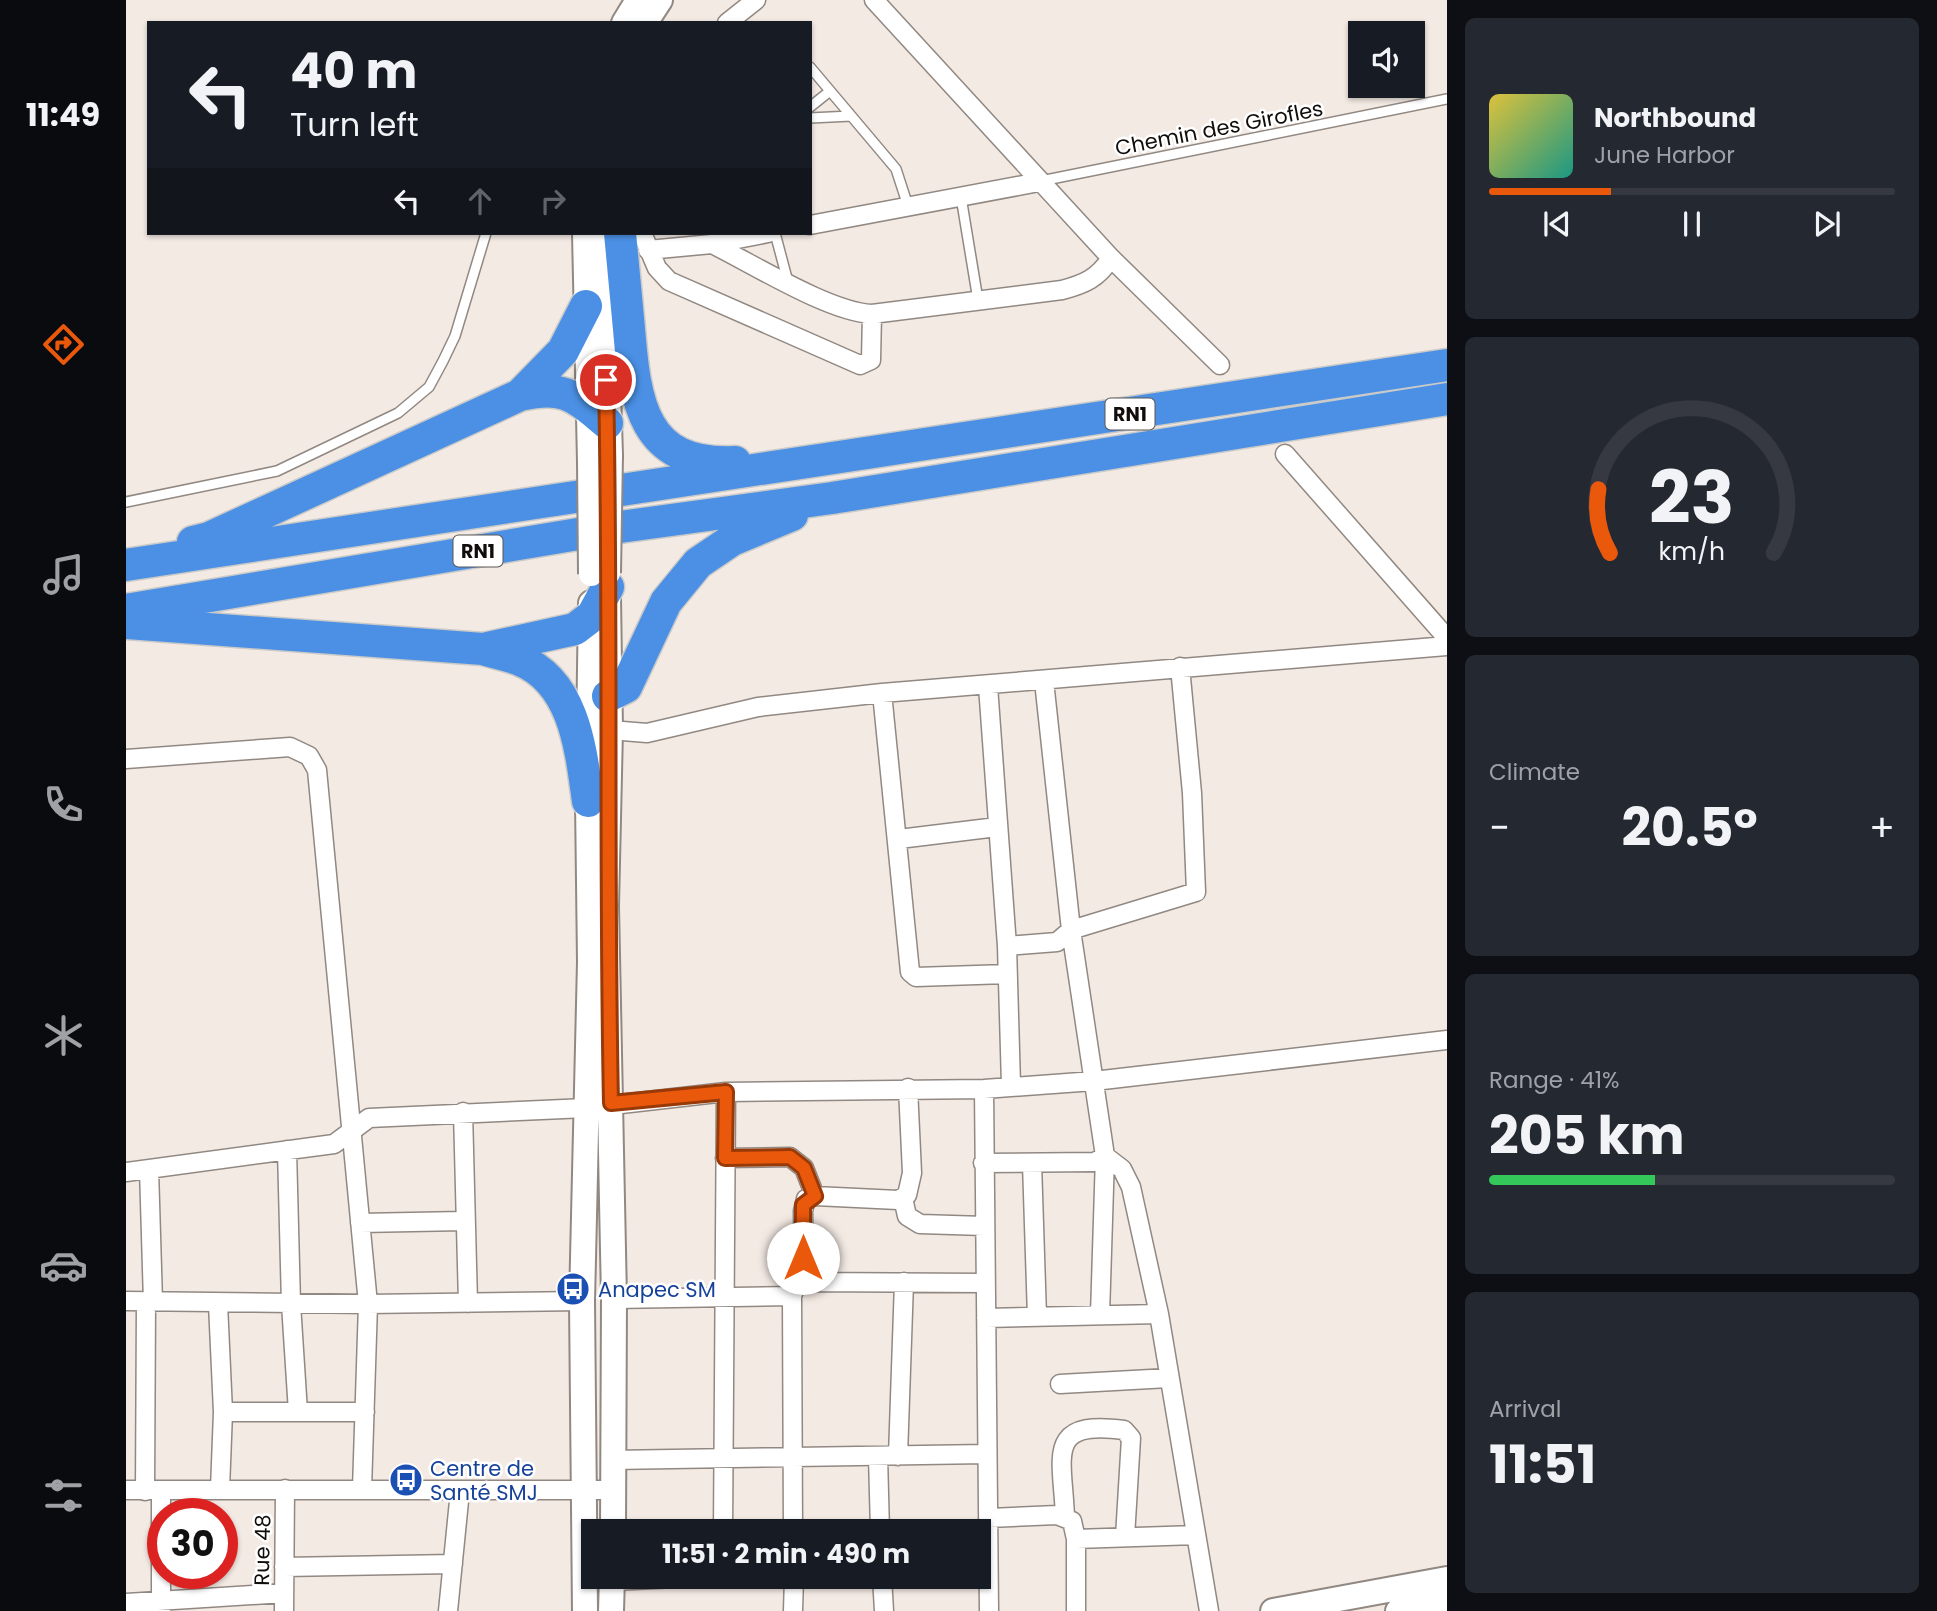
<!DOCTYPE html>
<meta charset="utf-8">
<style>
:root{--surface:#171b24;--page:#242831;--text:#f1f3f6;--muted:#9ea1a6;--line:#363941;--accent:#ea580c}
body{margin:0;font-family:Poppins,sans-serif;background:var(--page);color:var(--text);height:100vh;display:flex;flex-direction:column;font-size:26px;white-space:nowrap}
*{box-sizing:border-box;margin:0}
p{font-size:23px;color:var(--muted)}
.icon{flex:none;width:38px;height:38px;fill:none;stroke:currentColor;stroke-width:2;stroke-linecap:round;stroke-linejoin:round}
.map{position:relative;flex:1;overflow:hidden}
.details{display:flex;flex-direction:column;gap:18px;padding:18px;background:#0d0f14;width:490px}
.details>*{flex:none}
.guide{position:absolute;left:21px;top:21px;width:665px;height:214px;border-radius:0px;box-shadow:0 2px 5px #0004;background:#171b24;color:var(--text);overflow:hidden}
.tools{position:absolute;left:1222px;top:21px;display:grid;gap:14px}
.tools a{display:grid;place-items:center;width:77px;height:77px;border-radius:0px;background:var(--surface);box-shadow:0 2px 5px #0004;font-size:35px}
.speed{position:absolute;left:21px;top:1498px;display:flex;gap:14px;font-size:35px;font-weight:700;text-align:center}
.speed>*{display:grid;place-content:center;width:91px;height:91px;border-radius:50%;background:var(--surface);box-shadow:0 2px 5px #0004;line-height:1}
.speed .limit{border:10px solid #d22;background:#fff;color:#111}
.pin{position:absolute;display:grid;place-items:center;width:60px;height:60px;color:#fff;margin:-30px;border:4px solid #fff;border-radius:50%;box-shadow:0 2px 7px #0007}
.me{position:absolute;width:77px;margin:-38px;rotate:0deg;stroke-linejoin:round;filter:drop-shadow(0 0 5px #0008)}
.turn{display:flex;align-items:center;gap:24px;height:147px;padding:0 28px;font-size:32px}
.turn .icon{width:91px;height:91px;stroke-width:2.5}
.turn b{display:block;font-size:49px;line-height:60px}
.lanes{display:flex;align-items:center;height:66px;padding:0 28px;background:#0003;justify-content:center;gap:35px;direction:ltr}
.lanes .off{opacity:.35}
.big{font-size:52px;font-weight:700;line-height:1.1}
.details .tile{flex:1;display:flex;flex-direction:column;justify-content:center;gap:10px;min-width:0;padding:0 24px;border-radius:10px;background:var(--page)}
.details .dial{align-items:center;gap:0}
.dial svg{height:182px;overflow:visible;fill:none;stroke:var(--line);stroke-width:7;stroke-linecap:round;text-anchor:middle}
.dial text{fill:var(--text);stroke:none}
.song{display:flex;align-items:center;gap:21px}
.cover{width:84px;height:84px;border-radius:10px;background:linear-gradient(135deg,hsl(50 70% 55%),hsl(170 70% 35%))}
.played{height:7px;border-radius:4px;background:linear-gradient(90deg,var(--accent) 30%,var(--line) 30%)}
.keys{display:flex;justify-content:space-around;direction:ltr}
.heat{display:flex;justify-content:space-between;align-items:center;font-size:38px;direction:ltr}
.charge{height:10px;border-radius:5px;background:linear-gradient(90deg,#34c759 41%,var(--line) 0)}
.trip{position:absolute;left:455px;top:1519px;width:410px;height:70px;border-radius:0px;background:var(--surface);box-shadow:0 2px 5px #0004;font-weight:700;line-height:70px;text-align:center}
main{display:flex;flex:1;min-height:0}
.tab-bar{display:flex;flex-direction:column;width:126px;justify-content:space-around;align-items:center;background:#090b0e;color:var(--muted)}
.tab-bar .icon{width:49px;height:49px}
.tab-bar .current{color:var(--accent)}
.tab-bar b{font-size:32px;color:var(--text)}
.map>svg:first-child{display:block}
</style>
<main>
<nav class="tab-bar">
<b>11:49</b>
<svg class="icon current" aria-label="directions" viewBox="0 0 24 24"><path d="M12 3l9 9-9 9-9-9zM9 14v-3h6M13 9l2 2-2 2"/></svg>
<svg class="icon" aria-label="music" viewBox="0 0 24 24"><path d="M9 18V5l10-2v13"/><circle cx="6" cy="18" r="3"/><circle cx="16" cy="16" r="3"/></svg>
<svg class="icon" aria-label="phone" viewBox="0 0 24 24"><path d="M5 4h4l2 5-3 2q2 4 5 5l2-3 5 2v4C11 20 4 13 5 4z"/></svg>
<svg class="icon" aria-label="climate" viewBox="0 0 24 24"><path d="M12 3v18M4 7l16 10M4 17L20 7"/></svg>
<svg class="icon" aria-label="car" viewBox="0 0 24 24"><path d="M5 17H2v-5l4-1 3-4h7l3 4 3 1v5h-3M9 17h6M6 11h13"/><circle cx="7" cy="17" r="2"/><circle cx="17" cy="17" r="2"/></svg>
<svg class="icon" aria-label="filters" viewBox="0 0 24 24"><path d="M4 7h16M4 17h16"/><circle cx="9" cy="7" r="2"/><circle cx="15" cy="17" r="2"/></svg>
</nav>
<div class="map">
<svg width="1321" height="1611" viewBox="0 0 1321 1611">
<rect width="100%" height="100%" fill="#f4eae4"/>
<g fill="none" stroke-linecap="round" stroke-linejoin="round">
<defs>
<path id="lane" d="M684 67 770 169 782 206
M684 107 704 91
M684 118 725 116
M915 181 1321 99
M835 197 852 300
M649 233 662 282
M0 502 151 471 272 413 303 387 317 361 329 336 360 233"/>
<path id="street" d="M748 0 985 258 1094 365
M601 23 630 0
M684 225 913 182
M516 233 531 268 543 281 734 365 745 360 746 314
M586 244C627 264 703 312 746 314L936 290C959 284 972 278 985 258
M522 250 586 244 642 233
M1159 454 1321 638
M918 681 945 930 979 1156 974 1315
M862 686 881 946 885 1085
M756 693 784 972 790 977 881 974
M484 730 521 733 632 707 756 693 1321 646
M0 759 164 747 183 756 191 770 242 1304 236 1489
M773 839 871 827
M881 946 931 942 945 930 1070 892 1066 793 1054 667
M858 1089 863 1611
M337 1112 342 1303
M161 1150 165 1304 172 1412
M599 1158 664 1157 678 1168 689 1196
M857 1163 969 1162 979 1156 996 1169 1005 1187 1033 1314 1083 1611
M906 1163 911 1317
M23 1169 27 1302
M0 1172 208 1144 243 1118 460 1108 600 1092 858 1089 968 1081 1321 1040
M777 1198 781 1216 794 1224 858 1226
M234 1223 337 1221
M678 1282 677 1211 680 1199 689 1196 772 1200 781 1195 786 1173 782 1088
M488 1299 666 1296
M0 1301 242 1304 456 1301
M92 1304 97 1412 94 1489
M860 1318 1033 1314
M934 1384 1043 1378
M97 1412H239
M752 1456 754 1531
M772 1456 778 1282
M486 1460 860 1454
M0 1490H487
M19 1491 20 1302
M939 1517C937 1458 918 1419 998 1430L1005 1438 999 1537
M863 1518 931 1515 946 1521 950 1539V1611
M597 1531 600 1092
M667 1531 666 1296 670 1286 678 1282 859 1283
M950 1539 1070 1535
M158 1567 327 1564
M756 1577 758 1611
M486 1581 572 1577
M0 1603 158 1593
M35 1611V1491
M158 1611 159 1489
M322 1611 334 1491
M667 1611 668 1577"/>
<path id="secondary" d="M498 23 512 0
M519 23 534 0
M459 233 464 462
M477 233 484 455
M482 598 484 730 480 906 488 1299 487 1531
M459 1611 456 1301 464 962 462 801 465 603
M485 1611 486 1577
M1147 1611 1321 1579
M1272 1611 1321 1601"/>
<path id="highway" d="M494 233C497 265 500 297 503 329 509 401 516 467 609 462
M394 395C439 385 448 396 481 423
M67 542 83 538 394 395 437 351 460 306
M0 565 1321 365
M0 610 494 527 706 498 1321 399
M0 623 357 649C369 653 382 655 394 660 449 682 455 751 462 801
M362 648 449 629 466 616 482 587
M482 696 500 687 540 602 572 563 606 540 666 515"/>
</defs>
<use href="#lane" stroke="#918882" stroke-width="12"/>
<use href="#street" stroke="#918882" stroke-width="21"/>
<use href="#secondary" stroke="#918882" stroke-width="28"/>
<use href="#highway" stroke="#cacac9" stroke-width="35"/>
<use href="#lane" stroke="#fff" stroke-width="9"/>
<use href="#street" stroke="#fff" stroke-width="18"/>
<use href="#secondary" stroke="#fff" stroke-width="24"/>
<use href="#highway" stroke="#4b90e4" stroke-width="32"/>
<defs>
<path id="secondary-bridge" d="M464 462 465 574
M482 573 484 455"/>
</defs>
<use href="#secondary-bridge" stroke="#918882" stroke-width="28" stroke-linecap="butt"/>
<use href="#secondary-bridge" stroke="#fff" stroke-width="24"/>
</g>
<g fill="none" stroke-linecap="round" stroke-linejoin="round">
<defs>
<path id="route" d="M480 380C485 621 480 862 485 1103L600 1092 599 1158 664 1157 678 1168 689 1196 677 1205V1258"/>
</defs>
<use href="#route" stroke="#983908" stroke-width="18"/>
<use href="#route" stroke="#ea580c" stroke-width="12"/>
</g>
<defs>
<symbol id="bus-disc" viewBox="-11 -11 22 22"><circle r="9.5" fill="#1a4fb4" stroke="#fff"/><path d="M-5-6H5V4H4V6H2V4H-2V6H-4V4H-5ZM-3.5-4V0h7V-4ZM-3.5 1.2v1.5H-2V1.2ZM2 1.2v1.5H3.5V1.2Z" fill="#fff"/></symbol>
</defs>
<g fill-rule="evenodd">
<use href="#bus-disc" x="428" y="1270" width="38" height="38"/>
<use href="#bus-disc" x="261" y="1461" width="38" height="38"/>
</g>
<g text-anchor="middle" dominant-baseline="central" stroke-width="5" stroke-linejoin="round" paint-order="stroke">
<g fill="#fff" stroke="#585654" stroke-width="2">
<rect x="979.5" y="398.5" width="49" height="31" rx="5"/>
<rect x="327.5" y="535.5" width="49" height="31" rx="5"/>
</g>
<g font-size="19" font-weight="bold" fill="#100d0b">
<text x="1004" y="414">RN1</text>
<text x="352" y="551">RN1</text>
</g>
<g font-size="21" fill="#100d0b" stroke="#fff">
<text transform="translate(1093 128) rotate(-11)">Chemin des Girofles</text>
<text transform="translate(136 1550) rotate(-89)">Rue 48</text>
</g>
<g font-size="21" fill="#164399" stroke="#fff" text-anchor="start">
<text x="472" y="1289">Anapec SM</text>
<text x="304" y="1468">Centre de<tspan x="304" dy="24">Santé SMJ</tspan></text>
</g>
</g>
</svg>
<div class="tools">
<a><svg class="icon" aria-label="sound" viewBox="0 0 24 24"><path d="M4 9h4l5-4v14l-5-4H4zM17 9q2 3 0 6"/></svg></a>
</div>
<div class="speed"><div class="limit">30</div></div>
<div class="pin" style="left:480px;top:380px;background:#d93025"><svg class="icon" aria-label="arrive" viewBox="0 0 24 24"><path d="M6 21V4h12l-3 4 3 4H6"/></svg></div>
<svg class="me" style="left:677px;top:1258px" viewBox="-20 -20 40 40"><circle r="19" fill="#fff"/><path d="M0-13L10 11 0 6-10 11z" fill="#ea580c"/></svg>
<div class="trip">11:51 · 2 min · 490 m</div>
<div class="guide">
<div class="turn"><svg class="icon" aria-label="left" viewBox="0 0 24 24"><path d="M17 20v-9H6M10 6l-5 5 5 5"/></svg><div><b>40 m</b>Turn left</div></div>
<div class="lanes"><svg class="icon" aria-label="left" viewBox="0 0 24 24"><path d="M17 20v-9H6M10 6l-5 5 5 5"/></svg><svg class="icon off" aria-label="ahead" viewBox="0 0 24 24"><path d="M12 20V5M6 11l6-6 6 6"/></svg><svg class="icon off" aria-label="right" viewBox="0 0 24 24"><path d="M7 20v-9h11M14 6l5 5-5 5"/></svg></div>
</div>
</div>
<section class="details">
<div class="tile">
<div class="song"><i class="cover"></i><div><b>Northbound</b><p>June Harbor</p></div></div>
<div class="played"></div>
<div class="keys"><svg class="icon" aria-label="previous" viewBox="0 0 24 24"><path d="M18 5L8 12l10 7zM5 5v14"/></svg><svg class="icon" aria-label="pause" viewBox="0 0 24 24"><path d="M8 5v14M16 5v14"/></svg><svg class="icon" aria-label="next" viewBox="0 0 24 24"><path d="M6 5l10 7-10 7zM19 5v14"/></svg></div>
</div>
<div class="tile dial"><svg viewBox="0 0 100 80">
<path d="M14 69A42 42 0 1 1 86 69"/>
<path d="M14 69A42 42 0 0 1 9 41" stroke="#ea580c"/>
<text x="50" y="56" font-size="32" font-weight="700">23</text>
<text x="50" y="72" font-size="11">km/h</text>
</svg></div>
<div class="tile"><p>Climate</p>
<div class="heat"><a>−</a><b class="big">20.5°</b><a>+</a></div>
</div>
<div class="tile"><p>Range · 41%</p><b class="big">205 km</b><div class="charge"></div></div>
<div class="tile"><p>Arrival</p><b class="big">11:51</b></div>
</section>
</main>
